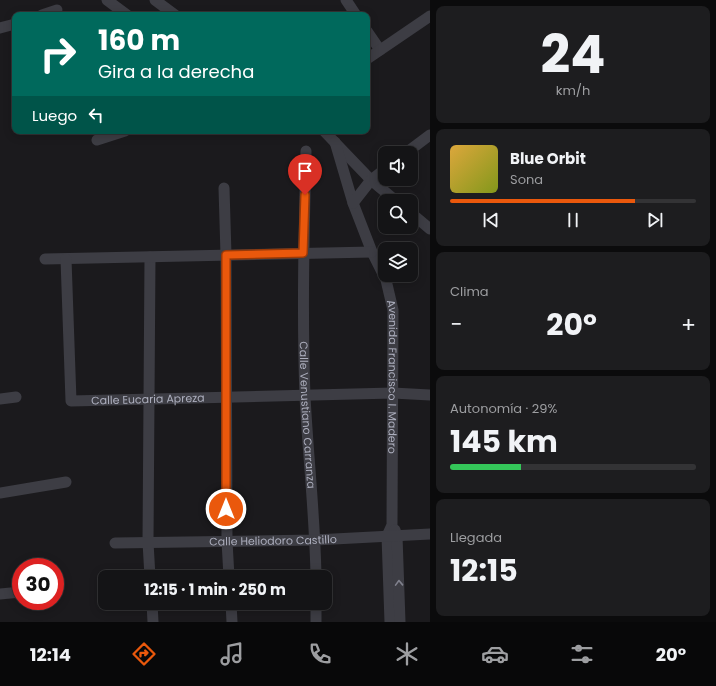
<!DOCTYPE html>
<html lang="es">
<meta charset="utf-8">
<style>
:root{--surface:#141416;--page:#1d1d1f;--text:#f1f3f6;--muted:#9d9ea1;--line:#333335;--accent:#ea580c}
body{margin:0;font-family:Poppins,sans-serif;background:var(--page);color:var(--text);height:100vh;display:flex;flex-direction:column;font-size:15px;white-space:nowrap}
*{box-sizing:border-box;margin:0}
p{font-size:13px;color:var(--muted)}
.icon{flex:none;width:22px;height:22px;fill:none;stroke:currentColor;stroke-width:2;stroke-linecap:round;stroke-linejoin:round}
.map{position:relative;flex:1;overflow:hidden}
.drawer{display:flex;flex-direction:column;gap:6px;padding:6px;background:#0b0b0c;width:286px}
.drawer>*{flex:none}
.hud{position:absolute;left:12px;top:12px;width:358px;height:122px;border-radius:8px;box-shadow:0 2px 10px #0003,0 0 0 1px var(--line);background:#00695c;color:#fff;overflow:hidden}
.fabs{position:absolute;left:378px;top:146px;display:grid;gap:8px}
.fabs a{display:grid;place-items:center;width:40px;height:40px;border-radius:8px;background:var(--surface);box-shadow:0 2px 10px #0003,0 0 0 1px var(--line);font-size:20px}
.speed{position:absolute;left:12px;top:558px;display:flex;gap:8px;font-size:20px;font-weight:700;text-align:center}
.speed>*{display:grid;place-content:center;width:52px;height:52px;border-radius:50%;background:var(--surface);box-shadow:0 2px 10px #0003,0 0 0 1px var(--line);line-height:1}
.speed .limit{border:6px solid #d22;background:#fff;color:#111}
.pin{position:absolute;display:grid;place-items:center;width:34px;height:34px;color:#fff;margin:-41px -17px;border-radius:50% 50% 50% 0;rotate:-45deg;box-shadow:0 0 4px #0007}
.pin .icon{rotate:45deg}
.me{position:absolute;width:44px;margin:-22px;rotate:0deg;stroke-linejoin:round;filter:drop-shadow(0 0 3px #0008)}
.turn{display:flex;align-items:center;gap:14px;height:84px;padding:0 20px;font-size:18px}
.turn .icon{width:52px;height:52px;stroke-width:2.5}
.turn b{display:block;font-size:28px;line-height:34px}
.then{display:flex;align-items:center;height:38px;padding:0 20px;background:#0003;gap:8px;font-size:15px}
.big{font-size:30px;font-weight:700;line-height:1.1}
.drawer .card{flex:1;display:flex;flex-direction:column;justify-content:center;gap:6px;min-width:0;padding:0 14px;border-radius:8px;background:var(--page)}
.drawer .dial{align-items:center;gap:0}
.dial b{font-size:52px;line-height:1}
.song{display:flex;align-items:center;gap:12px}
.cover{width:48px;height:48px;border-radius:6px;background:linear-gradient(135deg,hsl(40 70% 55%),hsl(70 70% 35%))}
.played{height:4px;border-radius:2px;background:linear-gradient(90deg,var(--accent) 75%,var(--line) 75%)}
.keys{display:flex;justify-content:space-around;direction:ltr}
.heat{display:flex;justify-content:space-between;align-items:center;font-size:22px;direction:ltr}
.charge{height:6px;border-radius:3px;background:linear-gradient(90deg,#34c759 29%,var(--line) 0)}
.trip{position:absolute;left:98px;top:570px;width:234px;height:40px;border-radius:8px;background:var(--surface);box-shadow:0 2px 10px #0003,0 0 0 1px var(--line);font-weight:700;line-height:40px;text-align:center}
.tab-bar{display:flex;height:64px;justify-content:space-around;align-items:center;background:#080809;color:var(--muted)}
.tab-bar .icon{width:28px;height:28px}
.tab-bar .on{color:var(--accent)}
.tab-bar b{font-size:18px;color:var(--text)}
main{display:flex;flex:1;min-height:0}
.map>svg:first-child{display:block}
</style>
<main>
<div class="map">
<svg width="430" height="622" viewBox="0 0 430 622">
<rect width="100%" height="100%" fill="#1b1a1d"/>
<g fill="none" stroke-linecap="round" stroke-linejoin="round">
<g stroke="#3d3d44" stroke-width="11">
<path d="M107 0 127 15"/>
<path d="M155 0 175 15"/>
<path d="M346 0 356 15"/>
<path d="M42 15 57 10"/>
<path d="M0 28 15 24"/>
<path d="M367 31 380 50"/>
<path d="M367 59 430 16"/>
<path d="M324 131 371 180 396 201"/>
<path d="M97 140 125 131"/>
<path id="s1" d="M335 142 353 203 372 252 386 280 393 310 392 525 387 536 390 622"/>
<path id="s2" d="M306 151C304 233 302 315 305 396 308 456 315 516 316 577"/>
<path d="M406 153 430 135"/>
<path d="M224 188 226 255 227 541 229 577"/>
<path d="M353 203 371 180 385 169"/>
<path d="M411 213 430 229"/>
<path d="M150 257 148 542 150 577"/>
<path d="M45 259 372 252"/>
<path id="s3" d="M66 259 71 401 393 393 430 395"/>
<path d="M0 399 16 397"/>
<path d="M0 493 66 482"/>
<path d="M395 530 397 536 400 622"/>
<path id="s4" d="M115 543 315 540 430 534"/>
<path d="M0 594 21 592"/>
<path d="M152 603 153 622"/>
<path d="M231 603 232 622"/>
<path d="M316 603V622"/>
</g>
</g>
<defs><path id="oneway-chevron" d="M-2-3.5L2.5 0L-2 3.5" fill="none" stroke-width="1.6" stroke-linecap="round" stroke-linejoin="round"/></defs>
<use stroke="#80818d" href="#oneway-chevron" transform="translate(399 583) rotate(-92)"/>
<g fill="none" stroke-linecap="round" stroke-linejoin="round">
<defs>
<path id="route" d="M226 509V255L303 253 305 195"/>
</defs>
<use href="#route" stroke="#983908" stroke-width="10"/>
<use href="#route" stroke="#ea580c" stroke-width="7"/>
</g>
<g text-anchor="middle" dominant-baseline="central" stroke-width="4" stroke-linejoin="round" paint-order="stroke">
<g font-size="11" fill="#acaebd" stroke="#161518">
<text stroke="none"><textPath href="#s1" startOffset="245">Avenida Francisco I. Madero</textPath></text>
<text stroke="none"><textPath href="#s3" startOffset="219">Calle Eucaria Apreza</textPath></text>
<text stroke="none"><textPath href="#s2" startOffset="264">Calle Venustiano Carranza</textPath></text>
<text stroke="none"><textPath href="#s4" startOffset="158">Calle Heliodoro Castillo</textPath></text>
</g>
</g>
</svg>
<div class="fabs">
<a><svg class="icon" aria-label="sound" viewBox="0 0 24 24"><path d="M4 9h4l5-4v14l-5-4H4zM17 9q2 3 0 6"/></svg></a>
<a><svg class="icon" aria-label="search" viewBox="0 0 24 24"><circle cx="10" cy="10" r="6"/><path d="M15 15l6 6"/></svg></a>
<a><svg class="icon" aria-label="layers" viewBox="0 0 24 24"><path d="M12 4l9 5-9 5-9-5zM3 14l9 5 9-5"/></svg></a>
</div>
<div class="speed"><div class="limit">30</div></div>
<div class="pin" style="left:305px;top:195px;background:#d93025"><svg class="icon" aria-label="arrive" viewBox="0 0 24 24"><path d="M6 21V4h12l-3 4 3 4H6"/></svg></div>
<svg class="me" style="left:226px;top:509px" viewBox="-20 -20 40 40"><circle r="17" fill="#ea580c" stroke="#fff" stroke-width="3"/><path d="M0-11L8 9 0 5-8 9z" fill="#fff"/></svg>
<div class="trip">12:15 · 1 min · 250 m</div>
<div class="hud">
<div class="turn"><svg class="icon" aria-label="right" viewBox="0 0 24 24"><path d="M7 20v-9h11M14 6l5 5-5 5"/></svg><div><b>160 m</b>Gira a la derecha</div></div>
<div class="then">Luego<svg class="icon" aria-label="left" viewBox="0 0 24 24"><path d="M17 20v-9H6M10 6l-5 5 5 5"/></svg></div>
</div>
</div>
<section class="drawer">
<div class="card dial"><b>24</b><p>km/h</p></div>
<div class="card">
<div class="song"><i class="cover"></i><div><b>Blue Orbit</b><p>Sona</p></div></div>
<div class="played"></div>
<div class="keys"><svg class="icon" aria-label="previous" viewBox="0 0 24 24"><path d="M18 5L8 12l10 7zM5 5v14"/></svg><svg class="icon" aria-label="pause" viewBox="0 0 24 24"><path d="M8 5v14M16 5v14"/></svg><svg class="icon" aria-label="next" viewBox="0 0 24 24"><path d="M6 5l10 7-10 7zM19 5v14"/></svg></div>
</div>
<div class="card"><p>Clima</p>
<div class="heat"><a>−</a><b class="big">20°</b><a>+</a></div>
</div>
<div class="card"><p>Autonomía · 29%</p><b class="big">145 km</b><div class="charge"></div></div>
<div class="card"><p>Llegada</p><b class="big">12:15</b></div>
</section>
</main>
<nav class="tab-bar">
<b>12:14</b>
<svg class="icon on" aria-label="directions" viewBox="0 0 24 24"><path d="M12 3l9 9-9 9-9-9zM9 14v-3h6M13 9l2 2-2 2"/></svg>
<svg class="icon" aria-label="music" viewBox="0 0 24 24"><path d="M9 18V5l10-2v13"/><circle cx="6" cy="18" r="3"/><circle cx="16" cy="16" r="3"/></svg>
<svg class="icon" aria-label="phone" viewBox="0 0 24 24"><path d="M5 4h4l2 5-3 2q2 4 5 5l2-3 5 2v4C11 20 4 13 5 4z"/></svg>
<svg class="icon" aria-label="climate" viewBox="0 0 24 24"><path d="M12 3v18M4 7l16 10M4 17L20 7"/></svg>
<svg class="icon" aria-label="car" viewBox="0 0 24 24"><path d="M5 17H2v-5l4-1 3-4h7l3 4 3 1v5h-3M9 17h6M6 11h13"/><circle cx="7" cy="17" r="2"/><circle cx="17" cy="17" r="2"/></svg>
<svg class="icon" aria-label="filters" viewBox="0 0 24 24"><path d="M4 7h16M4 17h16"/><circle cx="9" cy="7" r="2"/><circle cx="15" cy="17" r="2"/></svg>
<b>20°</b>
</nav>
